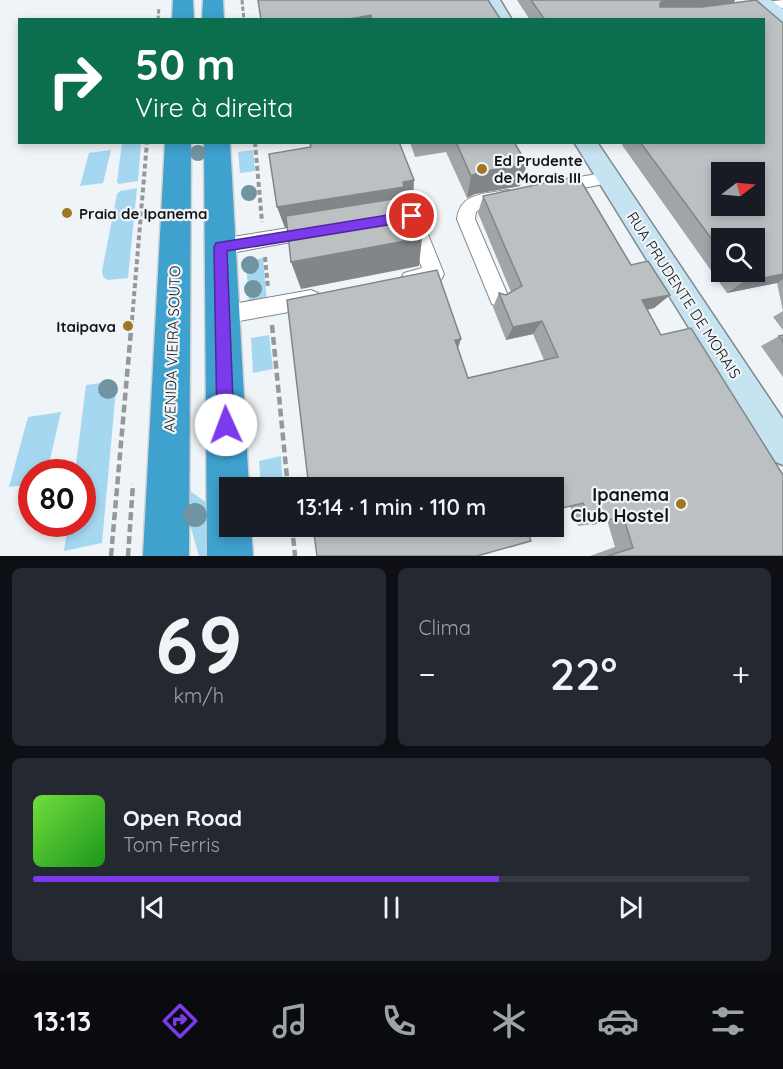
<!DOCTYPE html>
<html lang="pt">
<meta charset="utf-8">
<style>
:root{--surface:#171b24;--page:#242831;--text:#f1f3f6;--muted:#9ea1a6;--line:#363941;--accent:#7c3aed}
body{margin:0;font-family:Quicksand,sans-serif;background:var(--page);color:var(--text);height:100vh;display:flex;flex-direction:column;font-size:22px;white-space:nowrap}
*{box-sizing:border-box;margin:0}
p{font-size:20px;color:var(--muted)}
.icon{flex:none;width:33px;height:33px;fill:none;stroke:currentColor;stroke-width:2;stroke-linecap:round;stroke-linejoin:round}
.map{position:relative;height:556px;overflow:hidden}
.sheet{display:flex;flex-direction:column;gap:12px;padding:12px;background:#0d0f14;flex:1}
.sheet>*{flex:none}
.top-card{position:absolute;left:18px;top:18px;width:747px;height:126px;border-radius:0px;box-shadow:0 3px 9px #0003;background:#0b6e4f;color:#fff;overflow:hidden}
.needle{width:39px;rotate:74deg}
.buttons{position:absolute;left:711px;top:162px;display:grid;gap:12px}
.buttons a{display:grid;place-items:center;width:54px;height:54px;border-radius:0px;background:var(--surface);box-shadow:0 3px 9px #0003;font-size:30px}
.speed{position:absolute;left:18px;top:459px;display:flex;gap:12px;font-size:30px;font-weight:700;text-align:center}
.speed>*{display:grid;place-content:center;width:78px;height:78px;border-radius:50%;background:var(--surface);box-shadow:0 3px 9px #0003;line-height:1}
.speed .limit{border:9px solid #d22;background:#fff;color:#111}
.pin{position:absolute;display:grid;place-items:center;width:51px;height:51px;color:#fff;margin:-26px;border:3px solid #fff;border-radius:50%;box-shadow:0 2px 6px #0007}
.me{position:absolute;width:66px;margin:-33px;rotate:358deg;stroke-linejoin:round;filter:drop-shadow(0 0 4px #0008)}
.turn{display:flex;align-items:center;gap:21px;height:126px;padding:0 18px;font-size:27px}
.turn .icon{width:78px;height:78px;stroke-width:2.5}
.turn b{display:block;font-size:42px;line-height:51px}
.big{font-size:45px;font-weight:600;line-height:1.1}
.sheet .card{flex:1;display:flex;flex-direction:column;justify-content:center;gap:9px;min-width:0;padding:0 21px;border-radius:9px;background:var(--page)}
.sheet .dial{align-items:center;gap:0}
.dial b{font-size:78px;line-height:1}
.song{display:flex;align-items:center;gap:18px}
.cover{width:72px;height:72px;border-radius:9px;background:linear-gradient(135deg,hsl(100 70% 55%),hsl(120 70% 35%))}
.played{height:6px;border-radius:3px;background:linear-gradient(90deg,var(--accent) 65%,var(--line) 65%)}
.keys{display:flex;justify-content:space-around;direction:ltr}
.heat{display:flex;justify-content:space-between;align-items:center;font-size:33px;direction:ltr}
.sheet .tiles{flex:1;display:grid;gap:12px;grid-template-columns:1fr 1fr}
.card:last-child{grid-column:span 2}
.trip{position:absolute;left:219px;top:477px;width:345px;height:60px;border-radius:0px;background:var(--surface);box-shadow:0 3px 9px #0003;font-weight:600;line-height:60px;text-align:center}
.tabs{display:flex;height:96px;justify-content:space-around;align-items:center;background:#090b0e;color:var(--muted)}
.tabs .icon{width:42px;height:42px}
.tabs .on{color:var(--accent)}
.tabs b{font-size:27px;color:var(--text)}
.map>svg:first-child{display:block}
</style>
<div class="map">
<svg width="783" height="556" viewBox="0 0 783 556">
<rect width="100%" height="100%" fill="#eef4f7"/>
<path fill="#a6d7f1" d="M122 143H141L138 181 119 184 117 182Z
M111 150 103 183 80 186 89 153Z
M253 150 255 171 240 173 238 152Z
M137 188 128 278 108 280 103 277 102 271 117 194 120 191Z
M263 258 267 302 249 305 246 261Z
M269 335 273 369 253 373 251 338Z
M108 382 116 389 102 543 64 551 68 524H82V472H75L86 385Z
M61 412 47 472H32L31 484 9 487 28 417Z
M281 456 283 487H261L259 461Z
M186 488 207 503V556H199L187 514Z"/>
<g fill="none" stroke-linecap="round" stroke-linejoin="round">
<defs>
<path id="street" d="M783 0V8L750 12 744 8 750 4Z
M608 172 614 174 616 178 614 182 557 193 551 192 548 187 551 182 557 181Z
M508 190 514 192 517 197 514 202 480 209 476 212 475 219 509 298 506 304 499 307 492 304 457 219C460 192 486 194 508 190Z
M412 210 418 212 421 217 444 274 441 280 411 287 404 285 401 279 404 273 422 268 403 217 406 212Z
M313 224 319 226 322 231 319 236 313 238 220 255 213 252 211 247 213 242 220 239Z
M311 290 318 293 321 299 318 305 311 308 222 324 215 322 212 315 215 308 222 306Z"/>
<path id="secondary" d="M484 0H500L512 20H495Z
M752 0H771L783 9V22L777 21Z
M574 142H597L783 419V465L771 460Z"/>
<path id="highway" d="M173 0H193L194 20H172Z
M203 0H223L224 20H202Z
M165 142H191L189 556H143Z
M204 142H230L249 488H230V526H251L253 556H207Z"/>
</defs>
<use href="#street" stroke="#84888b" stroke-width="2"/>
<use href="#secondary" stroke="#84888b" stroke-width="3"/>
<use href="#highway" stroke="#d0d0d0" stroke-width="3"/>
<path stroke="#94989a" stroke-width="3" stroke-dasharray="4.5 2" stroke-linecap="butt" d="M242 0 244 20
M158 20 159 7"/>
<path stroke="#94989a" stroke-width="4" stroke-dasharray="5 3" stroke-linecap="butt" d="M255 142 262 222
M265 257 268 288
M132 320 147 142"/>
<path stroke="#94989a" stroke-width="4.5" stroke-dasharray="8 4" stroke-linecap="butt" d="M272 325 288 488
M292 526 295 556
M111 556 132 319
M128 556 133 484"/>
<use href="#street" fill="#fff" fill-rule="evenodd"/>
<use href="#secondary" fill="#c5e3f0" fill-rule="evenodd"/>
<use href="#highway" fill="#3ea1ce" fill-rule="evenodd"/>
</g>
<g fill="#7194a2">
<circle cx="198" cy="153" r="8"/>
<circle cx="249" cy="193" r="8"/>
<circle cx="250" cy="265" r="9"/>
<circle cx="253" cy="289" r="9"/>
<circle cx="108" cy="389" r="10"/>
<circle cx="195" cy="515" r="12"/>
</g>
<path fill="#a1a5a8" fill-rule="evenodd" d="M517 0H735L733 3 783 23V311L777 283 727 293 622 145 624 142H764V20H530ZM722 238 754 272H722Z
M410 142H514L520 186 475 194 467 198 446 152 415 157Z
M483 196 631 265 670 295 654 308 647 310 783 556H590L615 547 607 520 593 524 578 526 570 506 309 488 458 348 468 378 544 360 533 334 506 340 493 307 499 293 506 295 511 292 478 213Z
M783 311V330L773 317Z
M783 335V377L761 346 779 336Z"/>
<path fill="#838688" d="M665 0H735L733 4 660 14V3Z
M371 15V20H344Z
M527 164 520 186 475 194 467 198 471 176 480 172Z
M414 180 413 202 403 204V208L285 228 277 207Z
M422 238 419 266 301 289 291 262Z
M783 274V279L777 283 727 293 743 282Z
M670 295 654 308 628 314 642 300Z
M542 321 533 334 506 340 513 327Z
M461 339 457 351 455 340Z"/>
<path fill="#bbc0c3" stroke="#838688" stroke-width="1.5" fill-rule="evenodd" d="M258 0H488L501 20H372L371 15 344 20H261Z
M531 0H665L660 3V7H702L756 0 783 23V274L743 282 735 272H754V238H722V253L640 142H764V20H545ZM722 172H754V206H722Z
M310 142H399L414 180 403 182 404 187 277 207 269 154 311 147Z
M456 142H514L527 164 480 172 471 176Z
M578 176 631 265 648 261 670 295 642 300 661 335 691 328 783 475V556H607L633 548 623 516 593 524 583 503 554 510V488H309L287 300 437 270 461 339 455 340 468 378 558 357 542 321 513 327 499 293 506 295 522 286 483 196Z
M406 197 422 238 291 262 286 216Z
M783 335V342L779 336Z
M313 526H526L531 541 477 556H317Z"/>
<path fill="#7c3aed" stroke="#51269a" stroke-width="1.5" d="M412 211 418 216 412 221 227 251 234 425 231 430 226 433 220 430 217 425 214 247 216 243Z"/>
<g fill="#9f7725" stroke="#eef4f7" stroke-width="2">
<circle cx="482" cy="169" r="6"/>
<circle cx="67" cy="213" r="6"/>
<circle cx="128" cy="326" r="6"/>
<circle cx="681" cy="504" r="6"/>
</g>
<g text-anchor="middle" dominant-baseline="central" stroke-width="4.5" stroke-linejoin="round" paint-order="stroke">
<g font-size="15" font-weight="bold" fill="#121415" stroke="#eef4f7" text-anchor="start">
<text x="494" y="160">Ed Prudente<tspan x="494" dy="17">de Morais III</tspan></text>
<text x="79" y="213">Praia de Ipanema</text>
<text x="116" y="326" text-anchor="end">Itaipava</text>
</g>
<g font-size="15" fill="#121415" stroke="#eef4f7">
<text transform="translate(684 295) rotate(57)">RUA PRUDENTE DE MORAIS</text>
<text transform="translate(172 349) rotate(-88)">AVENIDA VIEIRA SOUTO</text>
</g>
<g font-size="18" font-weight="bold" fill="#121415" stroke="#eef4f7" text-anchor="end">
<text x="669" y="494">Ipanema<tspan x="669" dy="21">Club Hostel</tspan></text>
</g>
</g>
</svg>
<div class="buttons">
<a><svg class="needle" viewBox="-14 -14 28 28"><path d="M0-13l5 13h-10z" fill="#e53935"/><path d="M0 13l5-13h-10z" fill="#9ea1a6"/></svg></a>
<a><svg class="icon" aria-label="search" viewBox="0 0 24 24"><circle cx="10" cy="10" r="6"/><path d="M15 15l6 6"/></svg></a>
</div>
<div class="speed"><div class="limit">80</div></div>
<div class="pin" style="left:412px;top:216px;background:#d93025"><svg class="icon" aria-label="arrive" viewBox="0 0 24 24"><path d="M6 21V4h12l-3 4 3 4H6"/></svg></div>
<svg class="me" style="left:226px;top:425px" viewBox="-20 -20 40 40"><circle r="19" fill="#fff"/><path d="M0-13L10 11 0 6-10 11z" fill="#7c3aed"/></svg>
<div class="trip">13:14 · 1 min · 110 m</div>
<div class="top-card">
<div class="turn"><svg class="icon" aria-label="right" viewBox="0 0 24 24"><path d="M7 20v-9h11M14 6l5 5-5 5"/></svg><div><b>50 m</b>Vire à direita</div></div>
</div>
</div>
<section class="sheet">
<div class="tiles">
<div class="card dial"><b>69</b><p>km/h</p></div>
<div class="card"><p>Clima</p>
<div class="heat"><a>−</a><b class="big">22°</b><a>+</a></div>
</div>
<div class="card">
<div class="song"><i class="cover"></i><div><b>Open Road</b><p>Tom Ferris</p></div></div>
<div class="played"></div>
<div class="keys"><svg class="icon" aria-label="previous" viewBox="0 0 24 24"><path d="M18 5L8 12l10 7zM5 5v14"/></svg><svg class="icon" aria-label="pause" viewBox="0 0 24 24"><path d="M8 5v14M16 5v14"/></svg><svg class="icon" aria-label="next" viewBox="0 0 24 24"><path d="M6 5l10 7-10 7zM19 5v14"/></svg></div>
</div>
</div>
</section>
<nav class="tabs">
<b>13:13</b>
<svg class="icon on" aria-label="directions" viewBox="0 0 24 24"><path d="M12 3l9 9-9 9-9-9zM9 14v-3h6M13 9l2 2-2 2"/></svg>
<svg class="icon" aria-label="music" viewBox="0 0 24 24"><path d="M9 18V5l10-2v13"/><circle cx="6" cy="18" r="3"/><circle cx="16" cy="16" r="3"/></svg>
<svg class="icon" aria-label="phone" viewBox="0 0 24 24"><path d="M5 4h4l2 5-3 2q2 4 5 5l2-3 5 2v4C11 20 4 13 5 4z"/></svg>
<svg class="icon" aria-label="climate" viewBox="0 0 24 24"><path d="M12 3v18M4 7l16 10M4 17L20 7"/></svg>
<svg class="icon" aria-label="car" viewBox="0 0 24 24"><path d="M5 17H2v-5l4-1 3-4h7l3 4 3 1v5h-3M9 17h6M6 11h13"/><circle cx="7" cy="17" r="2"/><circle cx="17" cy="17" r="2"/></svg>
<svg class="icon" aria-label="filters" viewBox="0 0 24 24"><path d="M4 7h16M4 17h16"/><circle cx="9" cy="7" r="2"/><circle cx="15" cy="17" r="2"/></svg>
</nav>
